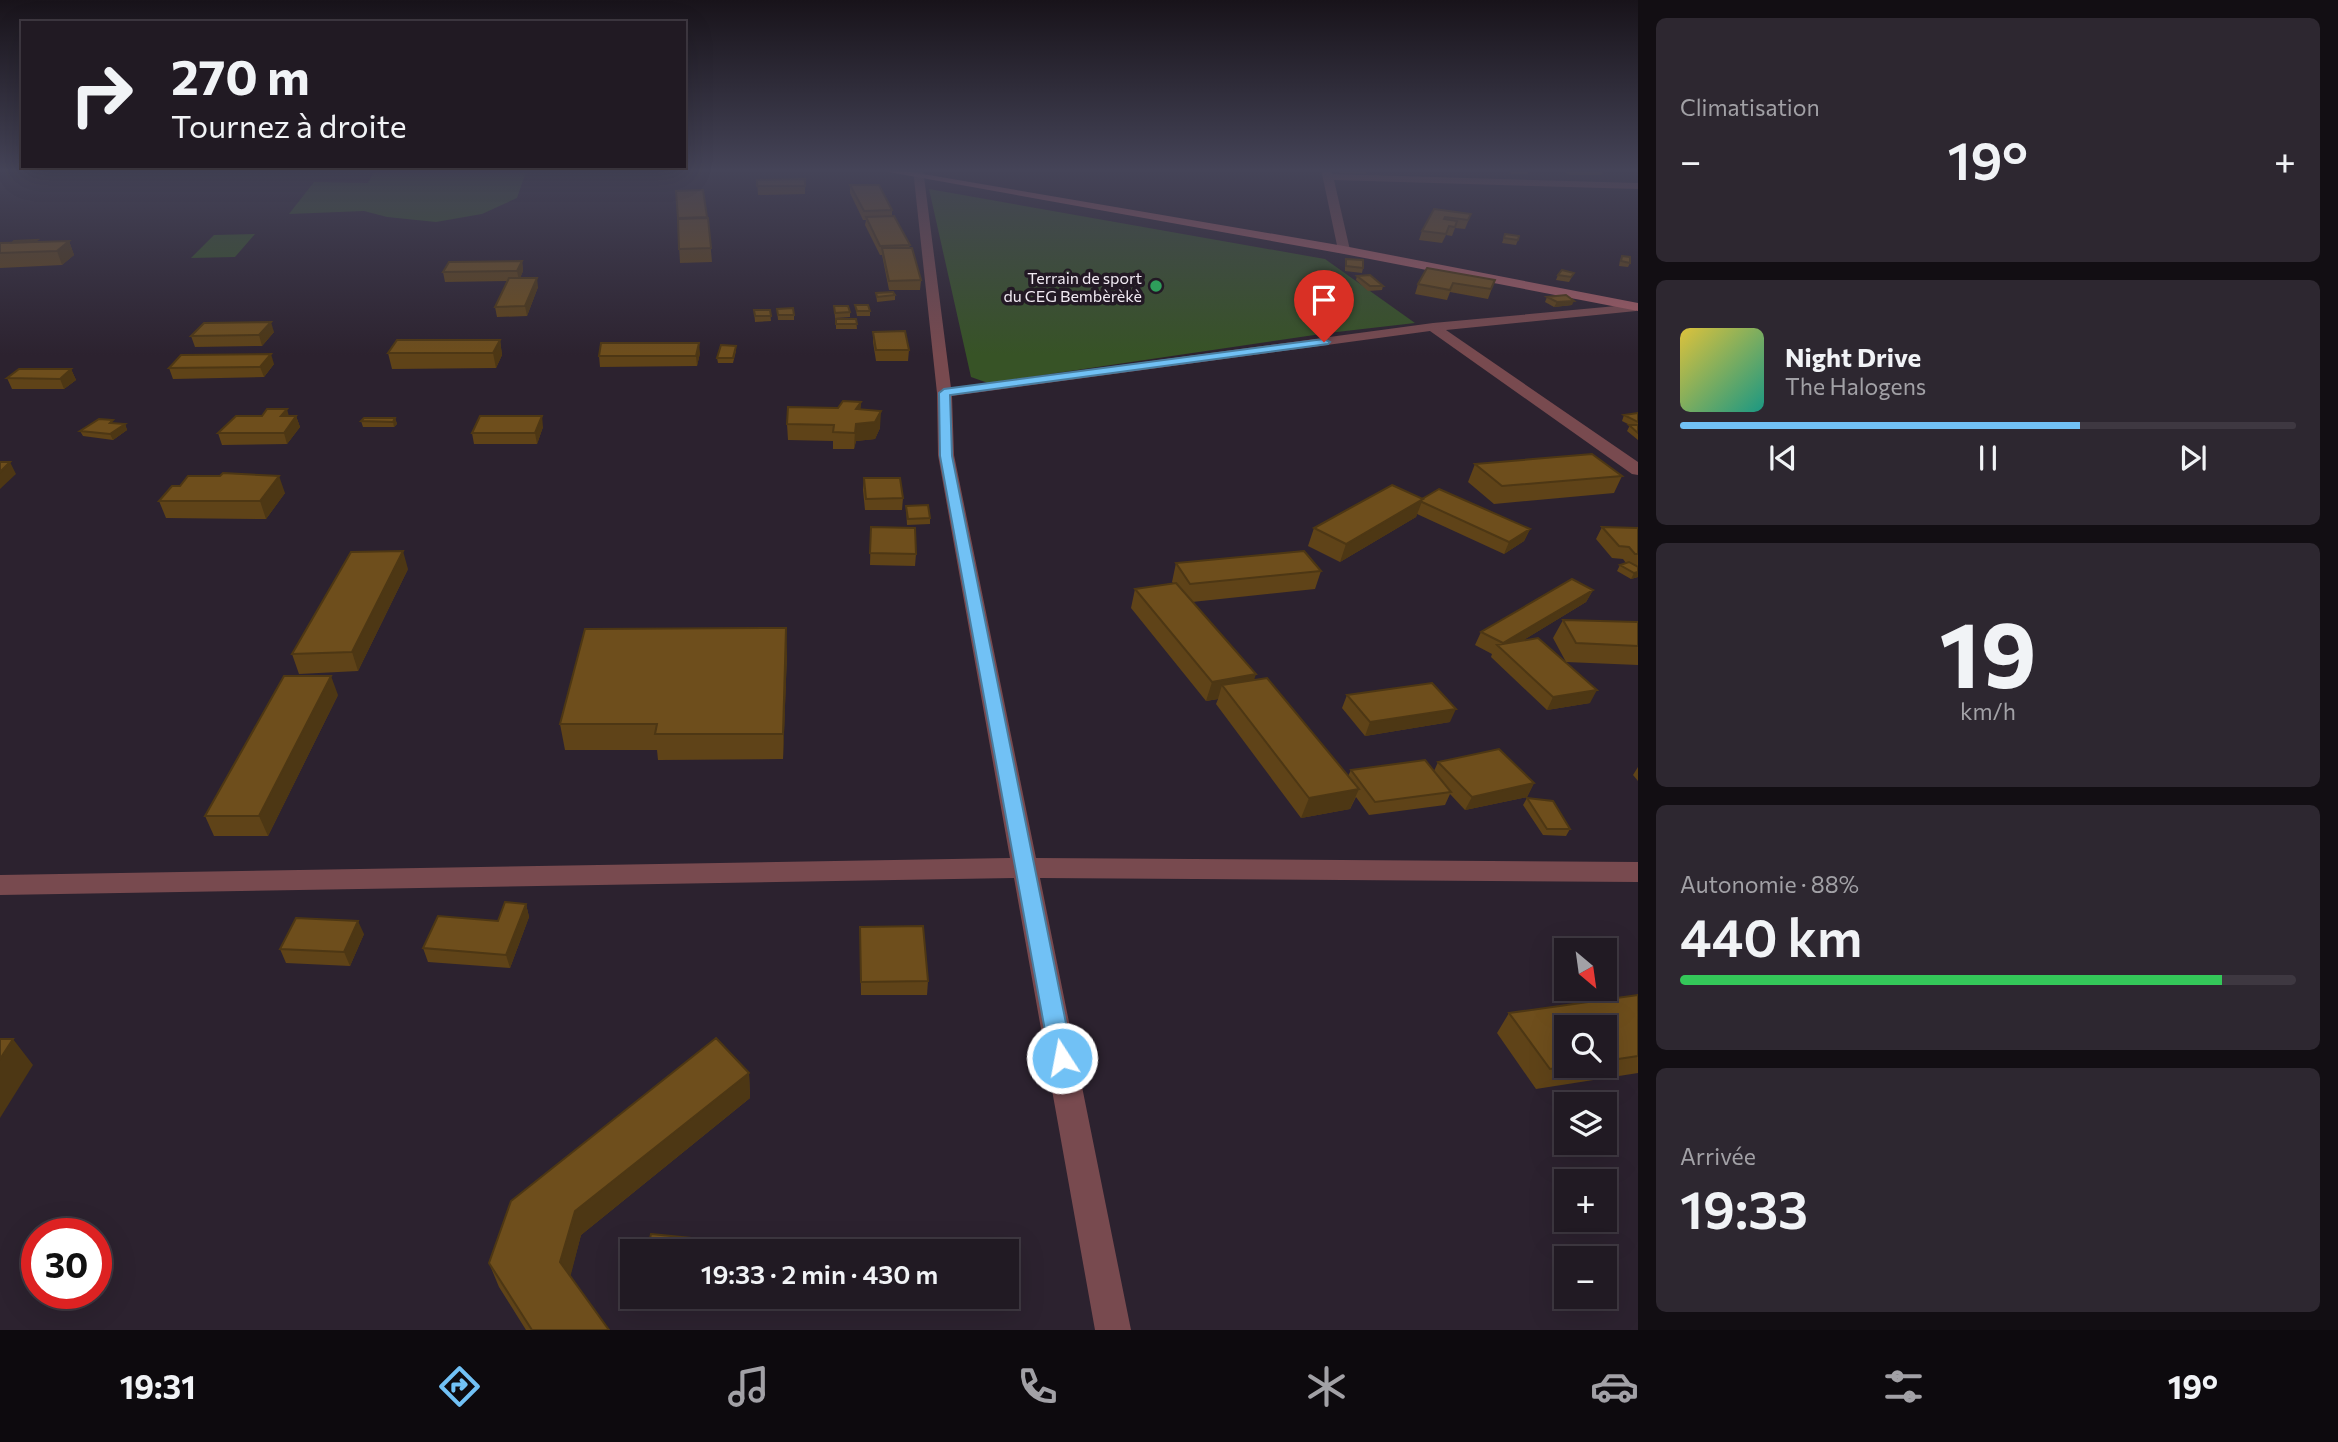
<!DOCTYPE html>
<html lang="fr">
<meta charset="utf-8">
<style>
:root{--surface:#211a23;--page:#2d2730;--text:#f1f3f6;--muted:#a2a1a6;--line:#3e3841;--accent:#71c1f5}
body{margin:0;font-family:Commissioner,sans-serif;background:var(--page);color:var(--text);height:100vh;display:flex;flex-direction:column;font-size:26px;white-space:nowrap}
*{box-sizing:border-box;margin:0}
p{font-size:23px;color:var(--muted)}
.icon{flex:none;width:38px;height:38px;fill:none;stroke:currentColor;stroke-width:2;stroke-linecap:round;stroke-linejoin:round}
.map{position:relative;flex:1;overflow:hidden}
.drawer{display:flex;flex-direction:column;gap:18px;padding:18px;background:#120e13;width:700px}
.drawer>*{flex:none}
.hud{position:absolute;left:21px;top:21px;width:665px;height:147px;border-radius:0px;box-shadow:0 7px 28px #0002,0 0 0 2px var(--line);background:#211a23;color:var(--text);overflow:hidden}
.needle{width:46px;rotate:151deg}
.fabs{position:absolute;left:1554px;top:938px;display:grid;gap:14px}
.fabs a{display:grid;place-items:center;width:63px;height:63px;border-radius:0px;background:var(--surface);box-shadow:0 7px 28px #0002,0 0 0 2px var(--line);font-size:35px}
.speed{position:absolute;left:21px;top:1218px;display:flex;gap:14px;font-size:35px;font-weight:700;text-align:center}
.speed>*{display:grid;place-content:center;width:91px;height:91px;border-radius:50%;background:var(--surface);box-shadow:0 7px 28px #0002,0 0 0 2px var(--line);line-height:1}
.speed .limit{border:10px solid #d22;background:#fff;color:#111}
.pin{position:absolute;display:grid;place-items:center;width:60px;height:60px;color:#fff;margin:-72px -30px;border-radius:50% 50% 50% 0;rotate:-45deg;box-shadow:0 0 7px #0007}
.pin .icon{rotate:45deg}
.me{position:absolute;width:77px;margin:-38px;rotate:349deg;stroke-linejoin:round;filter:drop-shadow(0 0 5px #0008)}
.turn{display:flex;align-items:center;gap:24px;height:147px;padding:0 35px;font-size:32px}
.turn .icon{width:91px;height:91px;stroke-width:2.5}
.turn b{display:block;font-size:49px;line-height:60px}
.big{font-size:52px;font-weight:600;line-height:1.1}
.drawer .tile{flex:1;display:flex;flex-direction:column;justify-content:center;gap:10px;min-width:0;padding:0 24px;border-radius:10px;background:var(--page)}
.drawer .dial{align-items:center;gap:0}
.dial b{font-size:91px;line-height:1}
.song{display:flex;align-items:center;gap:21px}
.cover{width:84px;height:84px;border-radius:10px;background:linear-gradient(135deg,hsl(50 70% 55%),hsl(170 70% 35%))}
.played{height:7px;border-radius:4px;background:linear-gradient(90deg,var(--accent) 65%,var(--line) 65%)}
.keys{display:flex;justify-content:space-around;direction:ltr}
.heat{display:flex;justify-content:space-between;align-items:center;font-size:38px;direction:ltr}
.charge{height:10px;border-radius:5px;background:linear-gradient(90deg,#34c759 88%,var(--line) 0)}
.trip{position:absolute;left:620px;top:1239px;width:399px;height:70px;border-radius:0px;background:var(--surface);box-shadow:0 7px 28px #0002,0 0 0 2px var(--line);font-weight:600;line-height:70px;text-align:center}
.tab-bar{display:flex;height:112px;justify-content:space-around;align-items:center;background:#0d0a0e;color:var(--muted)}
.tab-bar .icon{width:49px;height:49px}
.tab-bar .selected{color:var(--accent)}
.tab-bar b{font-size:32px;color:var(--text)}
main{display:flex;flex:1;min-height:0}
.map>svg:first-child{display:block}
</style>
<main>
<div class="map">
<svg width="1638" height="1330" viewBox="0 0 1638 1330">
<rect width="100%" height="100%" fill="#2c222f"/>
<path fill="#375326" d="M376 169H527L517 198 482 214 436 222 387 217 364 211 289 214 314 182 368 183Z
M929 189 1325 259 1415 323 1328 333 988 383 971 377Z
M255 234 235 257 191 258 214 235Z"/>
<g fill="none" stroke-linecap="round" stroke-linejoin="round">
<path fill="#784a4f" fill-rule="evenodd" d="M913 169H923L951 388 1433 323 1638 304 1636 311 1446 330 1638 462V475L1632 474 1430 331 952 396 954 455 1036 858 1638 862V882L1040 878 1131 1330H1095L1014 878 0 895V875L1010 858 938 455 937 393Z
M1321 169H1331L1332 174 1638 183V189L1334 180 1350 250 1344 254 1338 250Z"/>
<path fill="#a45d65" fill-rule="evenodd" d="M872 169H894L1344 246 1638 303V311L1344 254Z"/>
</g>
<path fill="#5f4318" fill-rule="evenodd" d="M1338 169H1367L1366 174 1339 173Z
M1508 169H1527L1529 170 1527 174H1512L1508 171Z
M1563 169H1600L1603 171 1601 175H1570L1563 171Z
M757 180 805 186V194L758 195Z
M850 185 892 210V216L910 245 909 248 921 280 920 290H889L882 255H880L865 225 866 220H863L850 193Z
M703 190 707 218H708L712 262 680 263 676 191Z
M1434 209 1471 214 1465 229 1455 228 1452 236 1446 235 1442 243 1419 240 1422 231Z
M1505 234 1518 240 1516 245 1502 243Z
M69 241 74 255 62 265 0 268V243Z
M1622 256 1630 263 1628 267 1619 266 1620 260Z
M1346 259 1363 268 1362 273 1345 271V263Z
M522 261 523 271 520 278 538 287 527 316 497 317 495 307 507 281 445 282 443 272Z
M1574 273 1569 282 1556 280 1558 275Z
M1357 276 1383 286 1382 290 1368 291 1356 280Z
M1495 280 1488 299 1450 292 1447 300 1415 294 1418 284Z
M876 293 895 295V300L877 302Z
M1547 297 1572 305 1554 307 1545 302Z
M855 305 870 311V316H857Z
M834 306 850 312V317L835 318Z
M777 309 794 315V320H778Z
M754 310H770L771 321 755 322Z
M836 319H856L857 329H836Z
M274 332 262 346 195 347 191 336Z
M873 332 909 350 908 361H876L873 342Z
M500 340 502 355 496 368 392 369 388 353Z
M736 351 733 363H718L717 358Z
M700 353 697 366 600 367 599 356Z
M274 364 264 377 173 379 169 368Z
M71 369 76 380 64 389H12L7 378Z
M861 402 860 409 880 428 875 439 856 441 854 449H833V441L788 440 787 424 838 408Z
M1638 413V440L1627 431 1630 425 1622 421 1624 415Z
M289 416H296L300 427 287 444 222 445 218 433Z
M395 418 397 424 394 427H363L361 421Z
M114 423 125 424 127 430 113 440 83 436 80 431Z
M543 427 537 444H474L472 433Z
M1475 464 1622 476 1614 493 1494 504 1468 482Z
M864 478 903 498 902 510H865L863 490Z
M285 493 266 519 166 518 159 501Z
M1422 499 1530 529 1524 541 1504 554 1417 514 1416 517 1340 562 1308 546 1314 528Z
M906 506 930 518V524L907 525Z
M871 527 916 554 915 566 870 565Z
M1602 527 1638 528V566H1636L1638 567V577L1631 579 1617 571 1620 565 1626 563 1623 559 1612 558 1596 539Z
M1176 563 1321 571 1315 589 1192 602 1254 680 1348 776 1351 770 1434 771 1438 762 1534 783 1527 797 1465 810 1450 794 1445 805 1369 815 1356 797 1350 809 1301 818 1216 704 1218 699 1206 701 1131 608 1135 589 1173 583 1172 582Z
M408 569 358 671 299 674 292 654Z
M1593 590 1586 602 1522 641 1590 703 1547 710 1491 657 1492 654 1475 645 1481 632Z
M1563 620 1638 622V665L1566 662 1553 638Z
M787 653 783 759 658 760 657 750H565L560 724Z
M338 695 268 836H214L205 816Z
M1347 695 1450 722 1365 736 1342 708Z
M1638 767V781L1633 775Z
M1527 798 1570 829 1566 836 1543 835 1523 805Z
M526 904 529 917 510 968 428 962 423 948 498 921Z
M860 927 928 981 927 995H861Z
M364 934 350 966 286 963 280 949Z
M1638 995V1073L1536 1089 1497 1033 1509 1013ZM1605 1027V1066H1566Z
M749 1073 750 1098 581 1235 570 1276 609 1330H526L499 1287 489 1263Z"/>
<path fill="#4d3714" d="M69 241 74 255 62 265 57 251Z
M522 261 523 271 519 281 517 271Z
M537 278 538 287 527 316 525 306Z
M1574 301 1572 305 1554 307 1557 302Z
M271 322 274 332 262 346 259 335Z
M500 340 502 355 496 368 493 353Z
M699 343 700 353 697 366 696 356Z
M271 354 274 364 264 377 260 367Z
M71 369 76 380 64 389 60 379Z
M861 402 860 418 881 411 880 428 875 439 856 441 854 449 856 409Z
M287 409 290 420 281 416Z
M296 416 300 427 287 444 284 433Z
M542 416 543 427 537 444 535 433Z
M395 418 397 424 394 427 393 422Z
M125 424 127 430 113 440 110 434Z
M10 462 16 474 0 489V472Z
M279 476 285 493 266 519 260 501Z
M1423 499 1416 517 1340 562 1346 544Z
M1530 529 1524 541 1504 554 1509 542Z
M403 551 408 569 358 671 352 652Z
M1638 572V577L1631 579 1634 573Z
M1593 590 1586 602 1504 652 1503 643Z
M786 628 787 653 783 759V734Z
M1256 674 1250 693 1222 685 1218 699 1206 701 1212 682Z
M331 676 338 695 268 836 259 816Z
M1597 690 1590 703 1547 710 1553 697Z
M1456 709 1450 722 1365 736 1370 722Z
M1534 783 1527 797 1465 810 1472 797Z
M1359 789 1350 809 1301 818 1309 798Z
M526 904 529 917 510 968 506 955Z
M358 921 364 934 350 966 344 952Z
M13 1039 33 1065 0 1118V1059Z
M749 1073 750 1098 581 1235 568 1286 560 1262 575 1211Z"/>
<path fill="#6e4e1c" stroke="#4d3714" stroke-width="2" d="M1512 169H1527L1529 170H1514Z
M1568 169H1600L1603 171H1571Z
M805 179V186H757V180Z
M850 185H879L892 210 864 211Z
M703 190 707 217 678 218 676 191Z
M1434 209 1471 214 1468 220 1445 217 1444 219 1457 221 1455 227 1449 226 1446 234 1422 231Z
M894 216 910 245 880 246 866 217Z
M708 218 711 248 679 249 678 219Z
M1505 234 1519 236 1518 240 1504 238Z
M37 240 34 242 12 243 14 241Z
M69 241 57 251 0 253V243Z
M882 248H912L921 280 889 281Z
M1622 256 1630 257V263L1621 261Z
M1346 259 1363 260V268L1346 266Z
M522 261 517 271 443 272 449 262Z
M1427 268 1495 280 1491 289 1453 283 1450 290 1418 284Z
M1562 270 1574 273 1571 277 1558 275Z
M1370 275 1383 286H1370L1357 276Z
M509 278H537L525 306 495 307Z
M893 292 895 295 877 297 876 293Z
M1566 295 1574 301 1557 302 1547 297Z
M855 305H868L870 311H857Z
M834 306H848L850 312 835 313Z
M793 308 794 315H778L777 309Z
M754 310H770L771 316H755Z
M836 319H856L857 324H836Z
M271 322 259 335 191 336 204 323Z
M905 331 909 350H876L873 332Z
M397 340H500L493 353H388Z
M601 343H699L696 356H599Z
M721 345 736 346 733 358H717Z
M271 354 260 367 169 368 181 355Z
M19 369H71L60 379 7 378Z
M843 401 861 402 856 409 881 411 875 422 856 424 855 433 833 432 834 425 787 424 788 407 838 408Z
M267 409H287L281 416H296L284 433H218L236 416H262Z
M1638 413V422L1624 415Z
M480 416H542L535 433H472Z
M364 418H395L393 422 361 421Z
M99 419 113 420 110 423 125 424 110 434 80 431Z
M1629 425H1638V433Z
M1592 454 1622 476 1502 486 1475 464Z
M0 462H10L0 472Z
M223 473 279 476 260 501H159L172 486H180L188 476H220Z
M864 478H900L903 498 866 499Z
M1392 485 1423 499 1346 544 1314 528Z
M1439 489 1530 529 1509 542 1422 502V499Z
M928 505 930 518 908 519 906 506Z
M871 527 915 528 916 554 870 553Z
M1602 527 1638 528V554H1635L1629 547 1619 546Z
M403 551 352 652 292 654 351 552Z
M1304 551 1321 571 1190 584 1176 563Z
M1629 562 1638 567V572L1634 573 1620 565Z
M1572 579 1593 590 1503 643 1481 632Z
M1176 583 1256 674 1212 682 1135 589Z
M1563 620 1638 622V646L1576 643Z
M786 628 783 734H655L657 724H560L585 629Z
M1538 638 1597 690 1553 697 1497 645Z
M284 676H331L259 816H205Z
M1267 678 1359 789 1309 798 1222 685Z
M1432 683 1456 709 1370 722 1347 695Z
M1499 749 1534 783 1472 797 1438 762Z
M1425 760 1451 792 1375 802 1351 770Z
M1527 798 1553 801 1570 829H1547Z
M505 902 526 904 506 955 423 948 438 916 498 921Z
M296 918 358 921 344 952 280 949Z
M923 926 928 981 861 982 860 927Z
M1638 995V1056L1605 1061V1027H1566V1066H1572L1550 1069 1509 1013Z
M716 1038 749 1073 575 1211 560 1262 609 1330H532L489 1263 511 1201Z
M0 1039H13L0 1059Z
M651 1234 711 1240 709 1251H647Z"/>
<linearGradient id="sky" x2="0" y2="1"><stop stop-color="#18131a"/><stop offset="0.48" stop-color="#454458"/><stop offset="1" stop-color="#454458" stop-opacity="0"/></linearGradient>
<rect width="1638" height="355" fill="url(#sky)"/>
<path fill="#71c1f5" stroke="#497d9f" stroke-width="2" d="M1324 339 1330 342 1328 344 950 395 952 456 1073 1058 1070 1066 1062 1069 1054 1066 1050 1058 940 456 939 393 944 389Z"/>
<circle fill="#2e9e5b" stroke="#231925" stroke-width="2.5" cx="1156" cy="286" r="7"/>
<g text-anchor="middle" dominant-baseline="central" stroke-width="7" stroke-linejoin="round" paint-order="stroke">
<g font-size="16" fill="#f1eaf3" stroke="#231925" text-anchor="end">
<text x="1142" y="277">Terrain de sport<tspan x="1142" dy="18">du CEG Bembèrèkè</tspan></text>
</g>
</g>
</svg>
<div class="fabs">
<a><svg class="needle" viewBox="-14 -14 28 28"><path d="M0-13l5 13h-10z" fill="#e53935"/><path d="M0 13l5-13h-10z" fill="#a2a1a6"/></svg></a>
<a><svg class="icon" aria-label="search" viewBox="0 0 24 24"><circle cx="10" cy="10" r="6"/><path d="M15 15l6 6"/></svg></a>
<a><svg class="icon" aria-label="layers" viewBox="0 0 24 24"><path d="M12 4l9 5-9 5-9-5zM3 14l9 5 9-5"/></svg></a>
<a>+</a>
<a>−</a>
</div>
<div class="speed"><div class="limit">30</div></div>
<div class="pin" style="left:1324px;top:342px;background:#d93025"><svg class="icon" aria-label="arrive" viewBox="0 0 24 24"><path d="M6 21V4h12l-3 4 3 4H6"/></svg></div>
<svg class="me" style="left:1062px;top:1058px" viewBox="-20 -20 40 40"><circle r="17" fill="#71c1f5" stroke="#fff" stroke-width="3"/><path d="M0-11L8 9 0 5-8 9z" fill="#fff"/></svg>
<div class="trip">19:33 · 2 min · 430 m</div>
<div class="hud">
<div class="turn"><svg class="icon" aria-label="right" viewBox="0 0 24 24"><path d="M7 20v-9h11M14 6l5 5-5 5"/></svg><div><b>270 m</b>Tournez à droite</div></div>
</div>
</div>
<section class="drawer">
<div class="tile"><p>Climatisation</p>
<div class="heat"><a>−</a><b class="big">19°</b><a>+</a></div>
</div>
<div class="tile">
<div class="song"><i class="cover"></i><div><b>Night Drive</b><p>The Halogens</p></div></div>
<div class="played"></div>
<div class="keys"><svg class="icon" aria-label="previous" viewBox="0 0 24 24"><path d="M18 5L8 12l10 7zM5 5v14"/></svg><svg class="icon" aria-label="pause" viewBox="0 0 24 24"><path d="M8 5v14M16 5v14"/></svg><svg class="icon" aria-label="next" viewBox="0 0 24 24"><path d="M6 5l10 7-10 7zM19 5v14"/></svg></div>
</div>
<div class="tile dial"><b>19</b><p>km/h</p></div>
<div class="tile"><p>Autonomie · 88%</p><b class="big">440 km</b><div class="charge"></div></div>
<div class="tile"><p>Arrivée</p><b class="big">19:33</b></div>
</section>
</main>
<nav class="tab-bar">
<b>19:31</b>
<svg class="icon selected" aria-label="directions" viewBox="0 0 24 24"><path d="M12 3l9 9-9 9-9-9zM9 14v-3h6M13 9l2 2-2 2"/></svg>
<svg class="icon" aria-label="music" viewBox="0 0 24 24"><path d="M9 18V5l10-2v13"/><circle cx="6" cy="18" r="3"/><circle cx="16" cy="16" r="3"/></svg>
<svg class="icon" aria-label="phone" viewBox="0 0 24 24"><path d="M5 4h4l2 5-3 2q2 4 5 5l2-3 5 2v4C11 20 4 13 5 4z"/></svg>
<svg class="icon" aria-label="climate" viewBox="0 0 24 24"><path d="M12 3v18M4 7l16 10M4 17L20 7"/></svg>
<svg class="icon" aria-label="car" viewBox="0 0 24 24"><path d="M5 17H2v-5l4-1 3-4h7l3 4 3 1v5h-3M9 17h6M6 11h13"/><circle cx="7" cy="17" r="2"/><circle cx="17" cy="17" r="2"/></svg>
<svg class="icon" aria-label="filters" viewBox="0 0 24 24"><path d="M4 7h16M4 17h16"/><circle cx="9" cy="7" r="2"/><circle cx="15" cy="17" r="2"/></svg>
<b>19°</b>
</nav>
